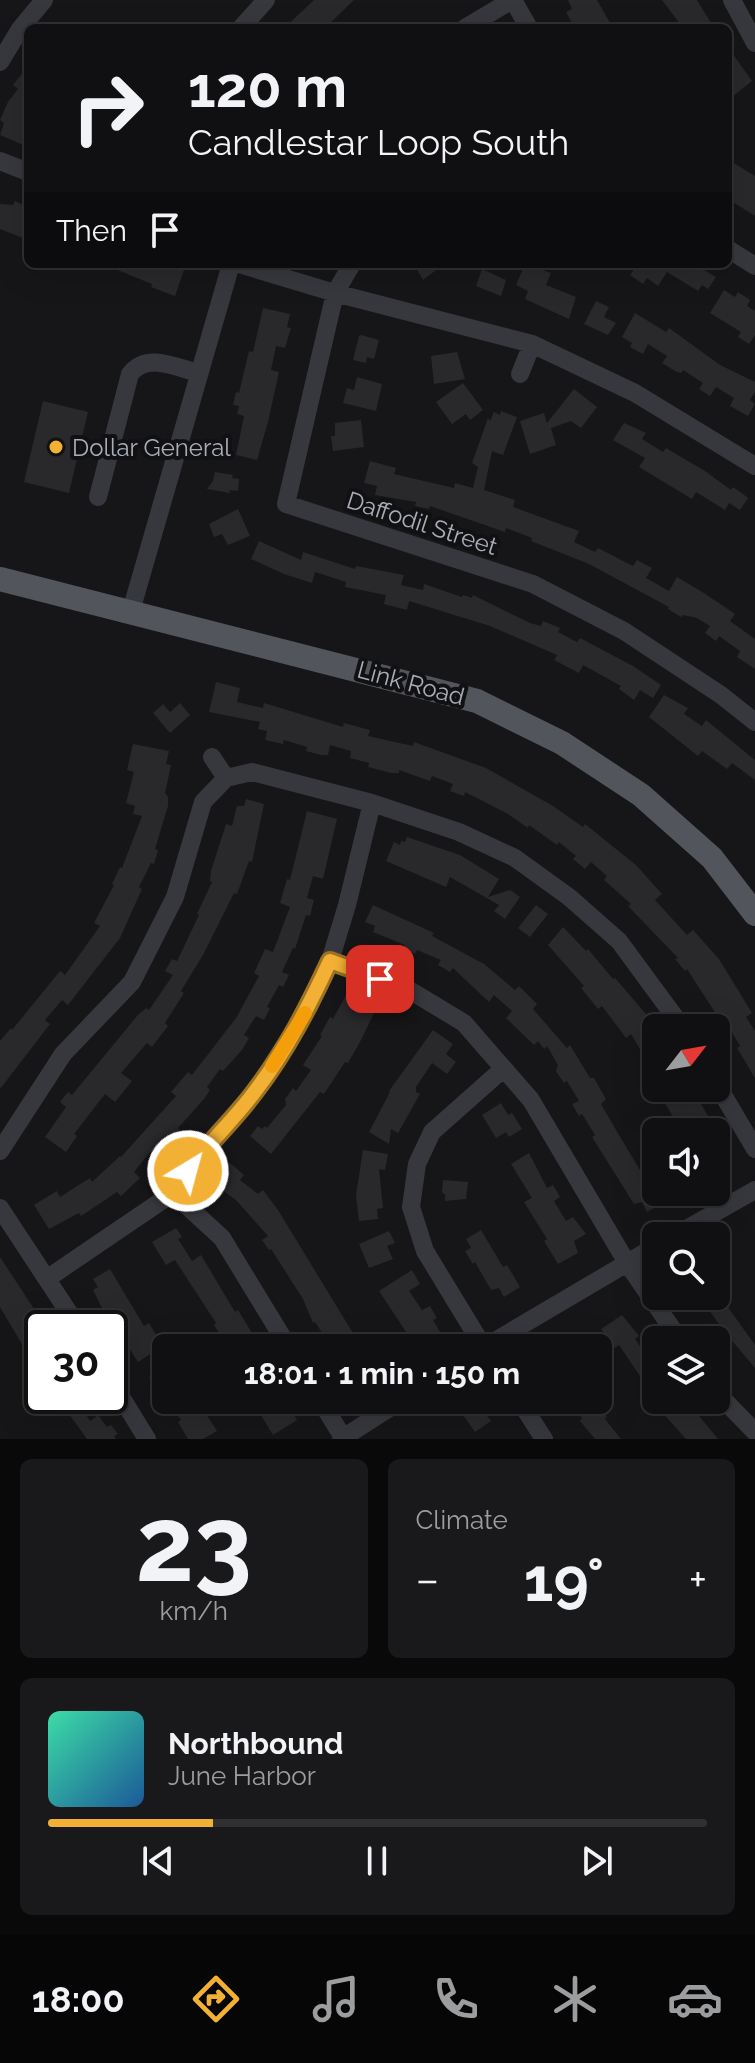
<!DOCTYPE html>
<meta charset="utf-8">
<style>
:root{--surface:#101012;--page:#19191b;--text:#f1f3f6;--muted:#9c9d9f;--line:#303032;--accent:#f2b134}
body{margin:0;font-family:Raleway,sans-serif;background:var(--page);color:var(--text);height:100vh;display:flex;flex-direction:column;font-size:30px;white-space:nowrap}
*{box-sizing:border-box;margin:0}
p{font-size:26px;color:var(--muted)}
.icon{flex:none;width:44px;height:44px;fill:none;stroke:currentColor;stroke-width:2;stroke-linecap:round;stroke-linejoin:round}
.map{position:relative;height:1439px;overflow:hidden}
.panel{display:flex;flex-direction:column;gap:20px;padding:20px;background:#09090a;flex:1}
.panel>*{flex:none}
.hud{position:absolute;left:24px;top:24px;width:708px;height:244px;border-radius:12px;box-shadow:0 8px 32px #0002,0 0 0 2px var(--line);background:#101012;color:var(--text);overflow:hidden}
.needle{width:52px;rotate:59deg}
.tools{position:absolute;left:642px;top:1014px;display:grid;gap:16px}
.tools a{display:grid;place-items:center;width:88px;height:88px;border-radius:12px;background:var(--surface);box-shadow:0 8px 32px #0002,0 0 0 2px var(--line);font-size:40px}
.speed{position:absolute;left:24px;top:1310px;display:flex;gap:16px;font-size:40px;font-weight:700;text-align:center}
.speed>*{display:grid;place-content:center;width:104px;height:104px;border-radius:50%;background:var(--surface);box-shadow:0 8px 32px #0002,0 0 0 2px var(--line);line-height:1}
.speed .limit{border:4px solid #111;border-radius:12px;background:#fff;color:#111}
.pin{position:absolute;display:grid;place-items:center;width:68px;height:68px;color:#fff;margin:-34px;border-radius:16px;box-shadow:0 4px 12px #0006}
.me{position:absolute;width:88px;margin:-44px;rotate:37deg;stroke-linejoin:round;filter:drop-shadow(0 0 6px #0008)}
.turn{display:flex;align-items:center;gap:28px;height:168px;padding:0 32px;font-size:36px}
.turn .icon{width:104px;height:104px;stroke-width:2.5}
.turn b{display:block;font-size:56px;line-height:68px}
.then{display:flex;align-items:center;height:76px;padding:0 32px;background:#0003;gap:16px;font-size:30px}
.big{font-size:60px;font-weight:700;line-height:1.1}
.panel .widget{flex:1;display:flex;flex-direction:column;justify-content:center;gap:12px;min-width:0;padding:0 28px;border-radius:12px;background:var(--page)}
.panel .dial{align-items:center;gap:0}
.dial b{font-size:104px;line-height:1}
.song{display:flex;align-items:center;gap:24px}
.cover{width:96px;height:96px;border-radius:12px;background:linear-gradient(135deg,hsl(160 70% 55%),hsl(210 70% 35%))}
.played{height:8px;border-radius:4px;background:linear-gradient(90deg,var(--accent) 25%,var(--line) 25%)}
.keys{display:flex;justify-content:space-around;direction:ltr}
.heat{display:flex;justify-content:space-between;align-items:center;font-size:44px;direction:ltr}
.panel .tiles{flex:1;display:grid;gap:20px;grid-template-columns:1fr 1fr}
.widget:last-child{grid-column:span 2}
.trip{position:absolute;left:152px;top:1334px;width:460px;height:80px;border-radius:12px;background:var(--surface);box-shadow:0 8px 32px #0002,0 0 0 2px var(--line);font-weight:700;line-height:80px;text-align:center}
.tabs{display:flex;height:128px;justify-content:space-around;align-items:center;background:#060607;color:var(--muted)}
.tabs .icon{width:56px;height:56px}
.tabs .selected{color:var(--accent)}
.tabs b{font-size:36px;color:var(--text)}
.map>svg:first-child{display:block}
</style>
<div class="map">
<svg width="755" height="1439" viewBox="0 0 755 1439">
<rect width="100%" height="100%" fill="#161618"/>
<path fill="#29292c" d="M314 0H354L325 28H284Z
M568 0H597L613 28H575L566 12 572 9Z
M662 0H697L714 28H683Z
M728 47 752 81 728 100Z
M28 66V147L0 135 4 123 0 120 8 102 18 89 13 85Z
M732 162 755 176V216L728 199V168Z
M15 201 28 207V240L0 229V204L13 205Z
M160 264 184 270 175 296 151 287 152 284 105 265Z
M414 264H444L423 280Z
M525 264 551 273 546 285 576 297 569 319 525 299 528 291 516 285Z
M638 264H694L716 277 708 289 702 285 698 291 667 272 658 286 647 278 643 284 630 275Z
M482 269 506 280 501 296 476 286Z
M724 290 735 297 738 292 750 300 747 306 755 311V335L749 344 738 337 741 332 710 313Z
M596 301 609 307 604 317 616 323 608 335 584 324Z
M263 308 290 314 287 327 291 328 285 348 276 346 271 370 279 372 268 422 257 460 236 455 244 416 237 414 239 406 233 405 236 392 239 393 249 351 253 352Z
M635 313 666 332 669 328 720 365 755 382V392L750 400 755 404 748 416 730 406 734 398 716 387 710 396 699 389 703 383 683 370 681 373 675 371 662 363 667 356 648 344 643 354 630 347 632 343 622 337Z
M361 335 379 340 374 359 367 357 366 363 353 360 359 336Z
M457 352 465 379 434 384 431 356Z
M357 377 382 384 376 411 343 403 347 388 354 390Z
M463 383 483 410 470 420 466 414 452 424 436 402Z
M574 389 597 407 581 428 571 421 551 428 556 445 530 454 520 421 544 413 547 423Z
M43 401 88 412 69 493 24 482Z
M501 411 517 417 503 455 492 451 484 490 515 500 513 507 579 531 574 542 595 552 598 548 633 566 637 560 652 568 646 578 669 591 677 577 704 593 735 614 730 621 755 639V669L737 657 740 651 719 636 716 641 705 633 710 626 697 618 683 615 681 617 668 609 669 607 589 564 531 541 532 538 506 528 505 532 430 506 429 509 415 506 416 502 375 495 377 486 364 483 370 461 396 468 394 474 454 488 455 483 473 488 478 467 472 463 488 418 490 421 494 412 500 415Z
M361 420 364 447 333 451 331 436H335V423Z
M624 423 646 433 642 439 663 452 666 448 705 471 731 490 733 487 743 494 748 498 740 510 729 503 725 510 696 492 692 499 639 467 645 458 613 440Z
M215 472 233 475 232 478 239 479 238 491 229 490 231 493 207 489 213 481Z
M238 509 250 536 228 545 222 534 214 537 209 524Z
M259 541 301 560 303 552 355 569 356 566 404 575 401 585 423 590 424 584 462 597 463 595 472 598 473 595 530 623 541 626 543 621 560 628 558 632 577 642 580 638 633 666 661 685 653 698 640 690 634 700 619 689 621 686 583 665 579 673 554 660 557 655 490 626 409 601 407 610 384 604 386 595 345 587 346 582 315 572 312 583 284 574 251 559Z
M216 682 240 688 237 702 263 708 264 703 343 727 344 723 370 730 368 736 413 746 414 742 486 768 553 806 583 827 585 824 636 865 662 894 655 900 687 935 693 930 719 959 752 1013 746 1017 755 1031V1078L737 1048 740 1046 729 1027 723 1031 716 1019 718 1017 687 969 685 971 675 959 678 958 628 906 631 904 604 880 607 876 591 862 585 869 573 859 576 856 559 842 557 845 529 825 528 828 508 814 465 792 464 796 450 791 453 784 432 776 430 781 399 770V773H391L368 767 369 763 350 758 351 751 330 745 328 755H321L306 751 307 747 284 740 283 744 265 740 267 731 258 729 260 722 209 712Z
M664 695 688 708 684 714 702 726 706 720 755 760V780L732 763 727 769 702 751 698 756 649 717Z
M180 703 190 715 170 733 153 713 163 704 170 712Z
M133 744 169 751 166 764 171 765 165 793 168 797V806L155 849 158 850 154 864 151 863 139 887 142 889 120 938 68 1005 62 1000 45 1020 50 1024 0 1089V1041L11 1028 12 1030 60 971 65 975 100 926 94 923 114 885 112 884 120 867 122 868 142 816 133 814 135 806 126 803 134 772 127 770Z
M246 799 264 804 252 862 249 861 237 894 234 893 203 955 181 991 184 993 165 1023 168 1026 152 1047 147 1043 121 1073 132 1081 115 1102 105 1094 74 1134 77 1136 66 1152 45 1137 66 1107 60 1102 68 1092 72 1095 137 1016 146 1008 149 1010 173 975 165 971 172 959 177 961 199 915 197 914 212 882 210 881 211 871 226 824 232 826 237 806H244Z
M307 811 337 819 323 879 313 876 307 898 314 900 310 916 306 915 295 949 293 948 282 972 289 975 283 987 279 985 267 1007 270 1008 264 1020 256 1016 244 1035 249 1038 242 1050 223 1071 220 1069 207 1087 210 1090 204 1099 178 1128 180 1130 173 1138 171 1137 155 1156 150 1152 134 1172 140 1178 121 1196 117 1192 81 1216 79 1213 49 1229 34 1205 57 1191 60 1197 90 1178 92 1182 120 1156 121 1157 176 1096 171 1092 188 1072 192 1075 236 1018 259 976 254 973 265 949 273 952 290 907 280 903 287 879 290 880Z
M407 837 460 855 499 879 488 897 510 890 520 897 505 919 494 911 499 905 450 877 446 887 386 861 394 842 400 845 401 841 405 842Z
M373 905 434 933 432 936 484 964 515 990 519 986 537 1004 533 1009 567 1048 570 1045 590 1078H594L606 1099 601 1104 619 1135 646 1180 650 1178 664 1202 647 1212 642 1202 634 1204 592 1137 595 1135 582 1114 579 1116 572 1104 579 1101 567 1081 564 1083 556 1071 558 1065 547 1046 544 1049 538 1041 534 1045 506 1018 512 1011 494 995 489 1002 453 968 450 972 438 965 441 960 417 950 415 954 403 948 405 945 373 932 375 926 365 922Z
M536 905 548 914 530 937 518 928Z
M563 927 586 951 588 949 613 979 615 978 651 1020 647 1023 656 1038V1076L631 1034 626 1038 602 1006 598 1009 581 988 584 986 548 945Z
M359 985 382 997 361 1040 348 1063 345 1062 324 1094 320 1092 271 1154 250 1136 258 1126 262 1129 265 1126 267 1128 286 1105 285 1099 293 1088 296 1091 311 1070 303 1065 322 1036 320 1035 330 1017 333 1019 346 995 352 998Z
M433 1030 453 1044 446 1054 456 1062 447 1074 432 1063 416 1087V1092L420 1094 398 1133 391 1129 389 1144 369 1132 390 1092 389 1091Z
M656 1088H692L717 1132H682Z
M501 1103 508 1115 512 1113 522 1129 509 1137 506 1132 496 1138 482 1115Z
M363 1150 388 1154 385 1170 379 1169 383 1208 377 1209 378 1219 359 1221 356 1195Z
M529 1153 547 1188 553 1185 560 1197 554 1201 566 1221 573 1217 586 1234 574 1241 578 1253 558 1264 544 1241 547 1239 524 1202 532 1198 511 1164Z
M229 1162 244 1175 240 1180 258 1194 263 1190 278 1210 362 1348H332L315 1322 313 1323 303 1299 271 1249 269 1250 262 1240 268 1236 236 1200 212 1183Z
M443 1180 468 1182 466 1199 445 1201V1194L442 1193Z
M176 1228 182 1237 178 1239 192 1261 201 1255 235 1312 238 1310 252 1333 250 1335 257 1348H228L214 1325 216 1323 175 1260 166 1265 152 1242Z
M481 1230 503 1267 507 1265 520 1287 504 1297 499 1288 491 1290 475 1262 473 1264 465 1251 471 1248 466 1239Z
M389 1231 395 1243 387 1246 393 1259 369 1268 359 1244Z
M0 1257 40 1318 42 1378 0 1307Z
M110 1269 144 1326 149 1323 166 1351V1399L159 1389 157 1392 149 1377 162 1367 152 1353 138 1362 112 1321 109 1322 93 1290 98 1287 93 1279Z
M412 1270 420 1284 409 1291 422 1310 430 1306 437 1318 433 1320 440 1332 416 1347 379 1291Z
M703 1296H720L755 1345V1368L723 1330 709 1310 711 1309Z
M622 1315 639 1336 635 1339 650 1361 652 1359 656 1365V1400H686L718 1439H686L651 1400H656L619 1345 615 1348 601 1329Z
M56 1396H74L90 1421 98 1415 107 1427 111 1425 118 1434 114 1436 116 1439H87Z
M167 1400H197L217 1431 203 1439H188L178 1422 181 1420Z
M259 1400H285L297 1420 273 1435 259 1412 264 1409Z
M585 1400H592L598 1405 607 1417 605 1419 621 1439H595L580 1421 582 1418 574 1409Z
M477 1401 491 1421 475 1432 461 1412Z"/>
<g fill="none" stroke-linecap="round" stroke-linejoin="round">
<path stroke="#37383d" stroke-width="18" d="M513 0 529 28
M732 0 755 43
M241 28 266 0
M465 28 512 0
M0 62 20 29 44 0
M0 161 28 172
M728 249 755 266
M239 264 335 293 532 344 635 393 755 466
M352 264 335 293 286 504 533 584 624 631 721 695 755 722
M520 374 532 344
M98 497 130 374C147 352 175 367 198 373
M131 611 231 264
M212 757 226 778
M372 803 347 905 330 961 406 988 464 1023 531 1100 627 1263 680 1340
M716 1083 755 1149
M0 1151 63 1054 132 982 175 897 203 802 226 778 252 772 372 803 459 832 515 858 569 897 619 941 683 1028
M173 1193 222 1238 289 1348
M0 1208 79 1328
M674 1236 755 1190
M48 1278 173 1193 203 1150 256 1090 309 1007 330 961
M483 1348 656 1246
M484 1348 425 1251 411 1207 417 1164 432 1132 503 1069
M110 1379 147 1439
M716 1392 755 1432
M320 1400 344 1439
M519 1400 544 1439
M341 1439 402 1400"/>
<path stroke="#53555c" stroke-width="24" d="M0 579 477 701 562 743 641 795 712 858 755 914"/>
</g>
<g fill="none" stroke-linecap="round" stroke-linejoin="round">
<defs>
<path id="route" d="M188 1171C209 1142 235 1119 256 1090 286 1051 309 1006 330 961L380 979"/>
</defs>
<use href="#route" stroke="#9d7322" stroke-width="20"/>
<use href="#route" stroke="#f2b134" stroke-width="14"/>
<path stroke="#f59e0b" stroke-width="14" d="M272 1066 305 1013"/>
</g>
<circle fill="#f2b134" stroke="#111113" stroke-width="3" cx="56" cy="447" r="8"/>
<g text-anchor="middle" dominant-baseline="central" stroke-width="8" stroke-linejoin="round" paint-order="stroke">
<g font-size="24" fill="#a8adb8" stroke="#111113" text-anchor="start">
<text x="72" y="447">Dollar General</text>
</g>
<g font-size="24" fill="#a8adb8" stroke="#111113">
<text transform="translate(422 523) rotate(18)">Daffodil Street</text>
<text transform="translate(411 683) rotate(15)">Link Road</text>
</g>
</g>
</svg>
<div class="tools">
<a><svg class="needle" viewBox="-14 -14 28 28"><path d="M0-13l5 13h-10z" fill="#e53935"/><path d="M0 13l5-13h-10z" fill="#9c9d9f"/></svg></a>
<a><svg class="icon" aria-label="sound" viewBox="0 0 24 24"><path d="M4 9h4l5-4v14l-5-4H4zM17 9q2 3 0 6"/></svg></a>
<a><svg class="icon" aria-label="search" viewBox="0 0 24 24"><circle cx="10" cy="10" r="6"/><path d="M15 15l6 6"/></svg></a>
<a><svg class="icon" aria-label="layers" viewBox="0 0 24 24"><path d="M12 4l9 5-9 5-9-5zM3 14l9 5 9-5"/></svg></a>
</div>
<div class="speed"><div class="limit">30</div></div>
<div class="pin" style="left:380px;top:979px;background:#d93025"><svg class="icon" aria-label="arrive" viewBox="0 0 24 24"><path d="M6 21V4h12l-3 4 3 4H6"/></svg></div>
<svg class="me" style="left:188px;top:1171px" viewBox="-20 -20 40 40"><circle r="17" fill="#f2b134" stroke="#fff" stroke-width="3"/><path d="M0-11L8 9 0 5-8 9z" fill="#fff"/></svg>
<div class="trip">18:01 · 1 min · 150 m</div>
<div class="hud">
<div class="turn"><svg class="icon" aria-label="right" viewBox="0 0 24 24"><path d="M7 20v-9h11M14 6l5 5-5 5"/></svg><div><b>120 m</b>Candlestar Loop South</div></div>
<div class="then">Then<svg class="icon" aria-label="arrive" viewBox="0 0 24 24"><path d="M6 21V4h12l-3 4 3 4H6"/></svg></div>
</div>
</div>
<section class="panel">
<div class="tiles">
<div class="widget dial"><b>23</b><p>km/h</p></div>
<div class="widget"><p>Climate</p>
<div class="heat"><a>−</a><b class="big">19°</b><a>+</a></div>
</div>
<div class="widget">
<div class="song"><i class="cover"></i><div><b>Northbound</b><p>June Harbor</p></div></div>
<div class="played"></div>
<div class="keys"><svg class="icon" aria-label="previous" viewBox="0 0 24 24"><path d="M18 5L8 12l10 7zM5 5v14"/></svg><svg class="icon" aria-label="pause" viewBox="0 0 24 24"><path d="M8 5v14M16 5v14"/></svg><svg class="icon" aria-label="next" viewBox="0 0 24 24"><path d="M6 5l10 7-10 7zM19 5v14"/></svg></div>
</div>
</div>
</section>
<nav class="tabs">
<b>18:00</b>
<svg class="icon selected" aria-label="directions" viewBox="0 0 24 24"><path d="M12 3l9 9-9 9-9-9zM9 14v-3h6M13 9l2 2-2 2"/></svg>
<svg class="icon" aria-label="music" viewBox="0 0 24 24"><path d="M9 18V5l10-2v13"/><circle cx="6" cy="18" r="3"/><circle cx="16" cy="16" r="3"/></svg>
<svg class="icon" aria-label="phone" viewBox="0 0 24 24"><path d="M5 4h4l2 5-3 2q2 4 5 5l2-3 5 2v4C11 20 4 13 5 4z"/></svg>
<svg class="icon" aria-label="climate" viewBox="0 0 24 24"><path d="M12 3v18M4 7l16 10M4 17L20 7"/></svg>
<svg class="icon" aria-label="car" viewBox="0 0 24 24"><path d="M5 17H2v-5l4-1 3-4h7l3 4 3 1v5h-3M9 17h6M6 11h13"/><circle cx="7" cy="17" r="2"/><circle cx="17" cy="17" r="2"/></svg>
</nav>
